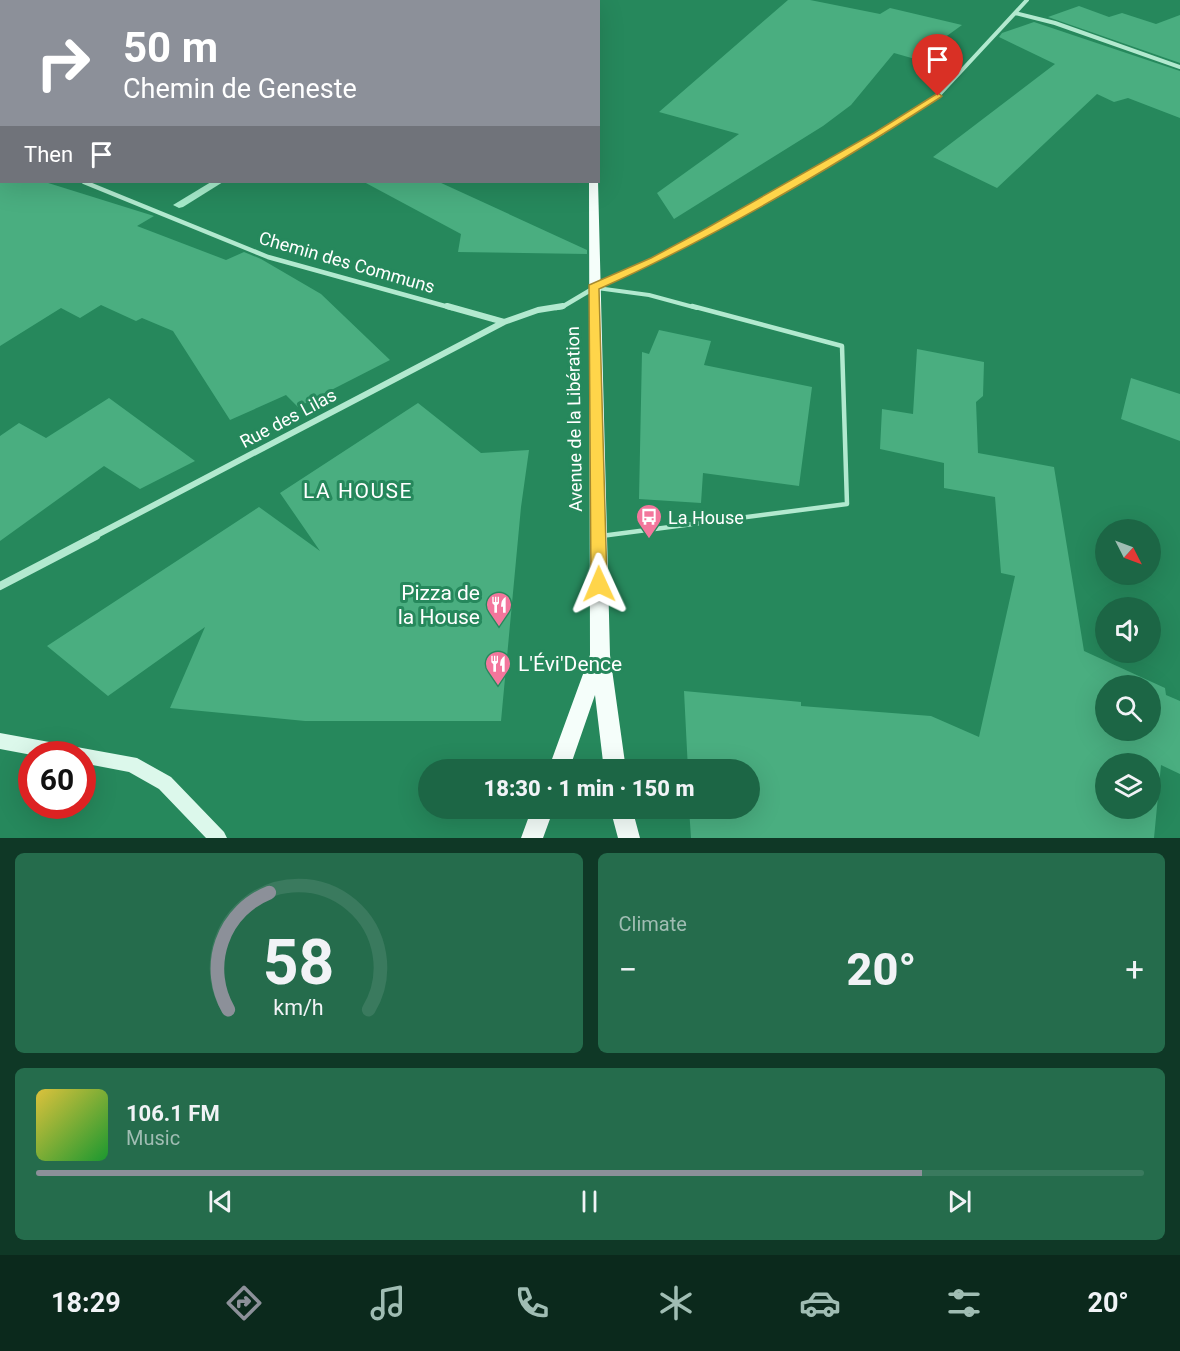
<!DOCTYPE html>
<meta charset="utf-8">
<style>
:root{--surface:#1c6645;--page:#256c4c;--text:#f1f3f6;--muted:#a0bdb3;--line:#3a7a5e;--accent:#8c9099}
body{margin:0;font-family:Roboto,sans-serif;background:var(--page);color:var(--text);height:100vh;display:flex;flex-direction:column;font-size:22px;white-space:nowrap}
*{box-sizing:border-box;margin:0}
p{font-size:20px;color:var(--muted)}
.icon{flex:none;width:33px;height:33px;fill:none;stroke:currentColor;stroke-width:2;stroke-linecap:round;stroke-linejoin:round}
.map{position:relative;height:838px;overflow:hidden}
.side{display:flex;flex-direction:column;gap:15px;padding:15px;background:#0f3826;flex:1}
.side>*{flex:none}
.top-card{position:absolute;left:0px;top:0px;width:600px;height:183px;box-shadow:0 6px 24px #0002;background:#8c9099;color:#fff;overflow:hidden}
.needle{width:39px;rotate:132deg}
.controls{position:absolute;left:1095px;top:519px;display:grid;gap:12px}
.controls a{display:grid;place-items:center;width:66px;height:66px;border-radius:50%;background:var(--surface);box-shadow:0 6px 24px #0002;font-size:30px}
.speed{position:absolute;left:18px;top:741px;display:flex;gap:12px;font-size:30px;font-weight:700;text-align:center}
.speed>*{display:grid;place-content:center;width:78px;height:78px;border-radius:50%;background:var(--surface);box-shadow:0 6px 24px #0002;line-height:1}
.speed .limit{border:9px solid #d22;background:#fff;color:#111}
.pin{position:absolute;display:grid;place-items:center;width:51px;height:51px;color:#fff;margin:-62px -26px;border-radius:50% 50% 50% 0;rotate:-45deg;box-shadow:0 0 6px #0007}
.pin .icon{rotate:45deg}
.me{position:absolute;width:66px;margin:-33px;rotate:359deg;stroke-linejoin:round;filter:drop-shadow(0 0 4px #0008)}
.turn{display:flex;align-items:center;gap:21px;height:126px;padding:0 24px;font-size:27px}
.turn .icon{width:78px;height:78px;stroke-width:2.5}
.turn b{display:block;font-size:42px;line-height:51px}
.then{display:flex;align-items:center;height:57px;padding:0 24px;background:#0003;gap:12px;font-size:22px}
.big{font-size:45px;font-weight:800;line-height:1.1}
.side .widget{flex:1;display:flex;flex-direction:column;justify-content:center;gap:9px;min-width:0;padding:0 21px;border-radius:9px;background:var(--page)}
.side .dial{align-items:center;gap:0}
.dial svg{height:156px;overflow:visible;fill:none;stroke:var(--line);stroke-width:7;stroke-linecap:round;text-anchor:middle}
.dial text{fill:var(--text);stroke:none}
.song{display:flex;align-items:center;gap:18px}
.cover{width:72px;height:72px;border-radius:9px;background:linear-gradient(135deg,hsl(50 70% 55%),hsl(130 70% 35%))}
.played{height:6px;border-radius:3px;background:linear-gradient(90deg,var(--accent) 80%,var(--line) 80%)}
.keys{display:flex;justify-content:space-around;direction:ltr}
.heat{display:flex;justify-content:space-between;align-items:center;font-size:33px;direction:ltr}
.side .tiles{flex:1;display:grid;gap:15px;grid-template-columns:1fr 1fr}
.widget:last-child{grid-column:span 2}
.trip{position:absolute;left:418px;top:759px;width:342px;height:60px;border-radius:30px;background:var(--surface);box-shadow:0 6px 24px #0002;font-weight:800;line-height:60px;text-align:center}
.menu{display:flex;height:96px;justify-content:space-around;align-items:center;background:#0b291c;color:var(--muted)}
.menu .icon{width:42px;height:42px}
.menu .current{color:var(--accent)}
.menu b{font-size:27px;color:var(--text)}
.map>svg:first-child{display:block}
</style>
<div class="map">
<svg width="1180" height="838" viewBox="0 0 1180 838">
<rect width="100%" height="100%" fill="#26885c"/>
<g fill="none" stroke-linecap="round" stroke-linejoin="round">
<path fill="#a6eaca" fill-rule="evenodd" d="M211 182H223L183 207 179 208 173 205Z"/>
</g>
<path fill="#4aae80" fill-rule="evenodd" d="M788 0H810L880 14 890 8 962 25 915 59 894 53 851 105 823 126 674 219 657 193 739 134 659 112Z
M1079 6 1109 17 1122 13 1156 24 1180 15V63L1048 17Z
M1034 22 1180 71V118L1128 98 1114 102 1097 94 997 188 933 157 1055 64 999 37 1002 33Z
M0 182H45L154 216 137 226 226 260 244 252 261 259 321 294 390 360 298 407 286 395 230 420 173 331 142 318 136 321 101 305 80 318 61 308 0 346Z
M364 182H439L587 250V254L458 252 461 234Z
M659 330 711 341 704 365 812 387 799 486 703 473 701 503 639 499 642 352 649 354Z
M917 349 984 362 983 396 976 402 978 453 1054 467 1084 651 1165 688 1166 695 1180 701V774L1161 765 1154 838H691L689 808H750V770H688L684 691 801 702V706L931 716 979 737 1015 576 1001 573 995 497 944 488V463L880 449 882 409 913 414ZM1106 686H1150V730H1106ZM1106 764H1150V808H1106Z
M1131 378 1180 394V441L1121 419Z
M109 398 195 461 140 489 104 466 0 541V436L19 423 46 438Z
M418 403 481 453 529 450 521 507 501 721H305L170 708 205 627 108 696 47 646 259 507 320 551 280 493Z"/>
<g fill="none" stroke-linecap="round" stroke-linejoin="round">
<path stroke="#b2e9cf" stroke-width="4" d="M597 288 649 295 697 308"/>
<path stroke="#b2e9cf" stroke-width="4.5" d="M601 536 847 504 842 346 692 306"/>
<path stroke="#b2e9cf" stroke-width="6" d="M601 536H604"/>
<path stroke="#b2e9cf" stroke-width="4" d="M1015 13 1055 23 1180 67
M881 133 938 96 1027 0"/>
<path stroke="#b2e9cf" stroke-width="4.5" d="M84 182 268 257 452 308
M556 308 562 307 594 288 711 231 883 132"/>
<path stroke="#b2e9cf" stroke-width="6" d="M447 306 504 322
M93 537 504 322 538 310 563 306"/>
<path stroke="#b2e9cf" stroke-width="8" d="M0 586 96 536"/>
<path fill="#dcf8eb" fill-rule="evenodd" d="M0 733 137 758 171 777 224 832 227 838H206L159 789 129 772 82 763V754L32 755 0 749Z"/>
<path fill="#f5fefa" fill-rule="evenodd" d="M585 0H593V2H585Z
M598 181 610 655 626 770H604L595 695 569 770H548L590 655 589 182Z
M532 808H554L543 838H521Z
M610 808H632L640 838H618Z"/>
</g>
<path fill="#ffd54a" stroke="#a68a30" stroke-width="1.5" d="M938 93 942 96 941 97C832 168 718 236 599 289L607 584 605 588 599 591 593 588 591 584 589 285 651 258 707 228 874 133Z"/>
<defs>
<symbol id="bus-pin" viewBox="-11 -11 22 30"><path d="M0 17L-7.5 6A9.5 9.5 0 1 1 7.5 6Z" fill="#f3769c" stroke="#26885c"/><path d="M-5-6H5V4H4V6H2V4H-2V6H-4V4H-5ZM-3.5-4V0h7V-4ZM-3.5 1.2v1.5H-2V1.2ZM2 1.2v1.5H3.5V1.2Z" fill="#fff"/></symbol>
<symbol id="restaurant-pin" viewBox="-11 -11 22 30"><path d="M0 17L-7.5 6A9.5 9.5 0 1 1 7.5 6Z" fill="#f3769c" stroke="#26885c"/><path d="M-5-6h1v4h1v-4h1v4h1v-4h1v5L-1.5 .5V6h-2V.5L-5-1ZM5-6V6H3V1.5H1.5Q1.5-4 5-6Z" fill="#fff"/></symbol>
</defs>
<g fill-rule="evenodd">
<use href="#bus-pin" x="634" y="502" width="30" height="40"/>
<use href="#restaurant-pin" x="484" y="590" width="30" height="40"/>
<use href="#restaurant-pin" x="483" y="649" width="30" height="40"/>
</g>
<g text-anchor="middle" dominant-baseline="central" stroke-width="6" stroke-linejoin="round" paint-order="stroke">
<g font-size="18" fill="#fff" stroke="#26885c">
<text transform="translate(347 262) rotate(16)">Chemin des Communs</text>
<text transform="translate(288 418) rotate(-28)">Rue des Lilas</text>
<text transform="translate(574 419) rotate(-91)">Avenue de la Libération</text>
</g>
<g font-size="18" fill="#fff" stroke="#26885c" text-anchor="start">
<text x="668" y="517">La House</text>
</g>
<g font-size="21" letter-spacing="1.5" fill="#fff" stroke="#26885c">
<text x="358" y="491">LA HOUSE</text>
</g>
<g font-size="21" fill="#fff" stroke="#26885c" text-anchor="end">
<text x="480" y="593">Pizza de<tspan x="480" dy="24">la House</tspan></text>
<text x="518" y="664" text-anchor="start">L'Évi'Dence</text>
</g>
</g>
</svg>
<div class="controls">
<a><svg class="needle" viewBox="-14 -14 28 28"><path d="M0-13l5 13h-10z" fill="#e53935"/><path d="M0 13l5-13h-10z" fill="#a0bdb3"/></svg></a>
<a><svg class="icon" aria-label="sound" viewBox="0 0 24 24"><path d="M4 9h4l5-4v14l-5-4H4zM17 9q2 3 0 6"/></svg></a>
<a><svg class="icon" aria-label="search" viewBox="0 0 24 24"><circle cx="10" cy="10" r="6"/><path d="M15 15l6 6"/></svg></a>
<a><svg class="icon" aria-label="layers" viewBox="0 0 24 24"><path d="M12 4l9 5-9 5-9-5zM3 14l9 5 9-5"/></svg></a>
</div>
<div class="speed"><div class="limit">60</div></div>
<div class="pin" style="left:938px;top:96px;background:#d93025"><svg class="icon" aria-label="arrive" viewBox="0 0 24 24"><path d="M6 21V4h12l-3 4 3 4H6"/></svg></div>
<svg class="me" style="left:599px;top:584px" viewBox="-20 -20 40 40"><path d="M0-17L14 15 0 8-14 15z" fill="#ffd54a" stroke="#fff" stroke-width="4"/></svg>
<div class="trip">18:30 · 1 min · 150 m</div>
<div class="top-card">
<div class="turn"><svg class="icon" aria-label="right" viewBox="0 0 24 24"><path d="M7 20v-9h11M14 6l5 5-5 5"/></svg><div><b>50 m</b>Chemin de Geneste</div></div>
<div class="then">Then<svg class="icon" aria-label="arrive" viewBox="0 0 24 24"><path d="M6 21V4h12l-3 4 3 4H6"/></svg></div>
</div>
</div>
<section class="side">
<div class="tiles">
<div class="widget dial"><svg viewBox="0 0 100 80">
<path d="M14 69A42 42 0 1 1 86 69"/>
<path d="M14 69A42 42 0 0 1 35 9" stroke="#8c9099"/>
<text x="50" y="56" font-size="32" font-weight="700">58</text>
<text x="50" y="72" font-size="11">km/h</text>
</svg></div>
<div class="widget"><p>Climate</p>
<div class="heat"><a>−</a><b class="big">20°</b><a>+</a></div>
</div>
<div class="widget">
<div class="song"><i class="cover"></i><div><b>106.1 FM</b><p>Music</p></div></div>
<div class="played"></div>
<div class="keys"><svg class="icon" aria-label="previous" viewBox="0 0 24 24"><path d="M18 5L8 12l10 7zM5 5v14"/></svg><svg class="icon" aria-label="pause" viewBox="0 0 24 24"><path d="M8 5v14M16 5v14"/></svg><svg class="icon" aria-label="next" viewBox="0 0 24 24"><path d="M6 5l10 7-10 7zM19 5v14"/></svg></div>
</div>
</div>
</section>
<nav class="menu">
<b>18:29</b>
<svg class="icon current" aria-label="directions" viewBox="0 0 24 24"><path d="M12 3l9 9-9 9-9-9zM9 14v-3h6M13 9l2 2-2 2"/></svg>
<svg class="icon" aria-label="music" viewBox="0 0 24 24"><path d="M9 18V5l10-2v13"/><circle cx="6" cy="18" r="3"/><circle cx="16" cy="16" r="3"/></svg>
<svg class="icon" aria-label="phone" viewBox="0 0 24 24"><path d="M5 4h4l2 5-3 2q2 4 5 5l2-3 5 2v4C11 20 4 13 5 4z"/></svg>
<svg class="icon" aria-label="climate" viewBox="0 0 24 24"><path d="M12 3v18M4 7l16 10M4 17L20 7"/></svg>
<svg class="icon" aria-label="car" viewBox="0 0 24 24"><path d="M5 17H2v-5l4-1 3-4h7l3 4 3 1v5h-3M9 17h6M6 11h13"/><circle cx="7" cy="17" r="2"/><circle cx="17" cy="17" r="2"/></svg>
<svg class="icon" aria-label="filters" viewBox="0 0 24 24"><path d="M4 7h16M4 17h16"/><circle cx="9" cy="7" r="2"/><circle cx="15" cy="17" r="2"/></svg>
<b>20°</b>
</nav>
